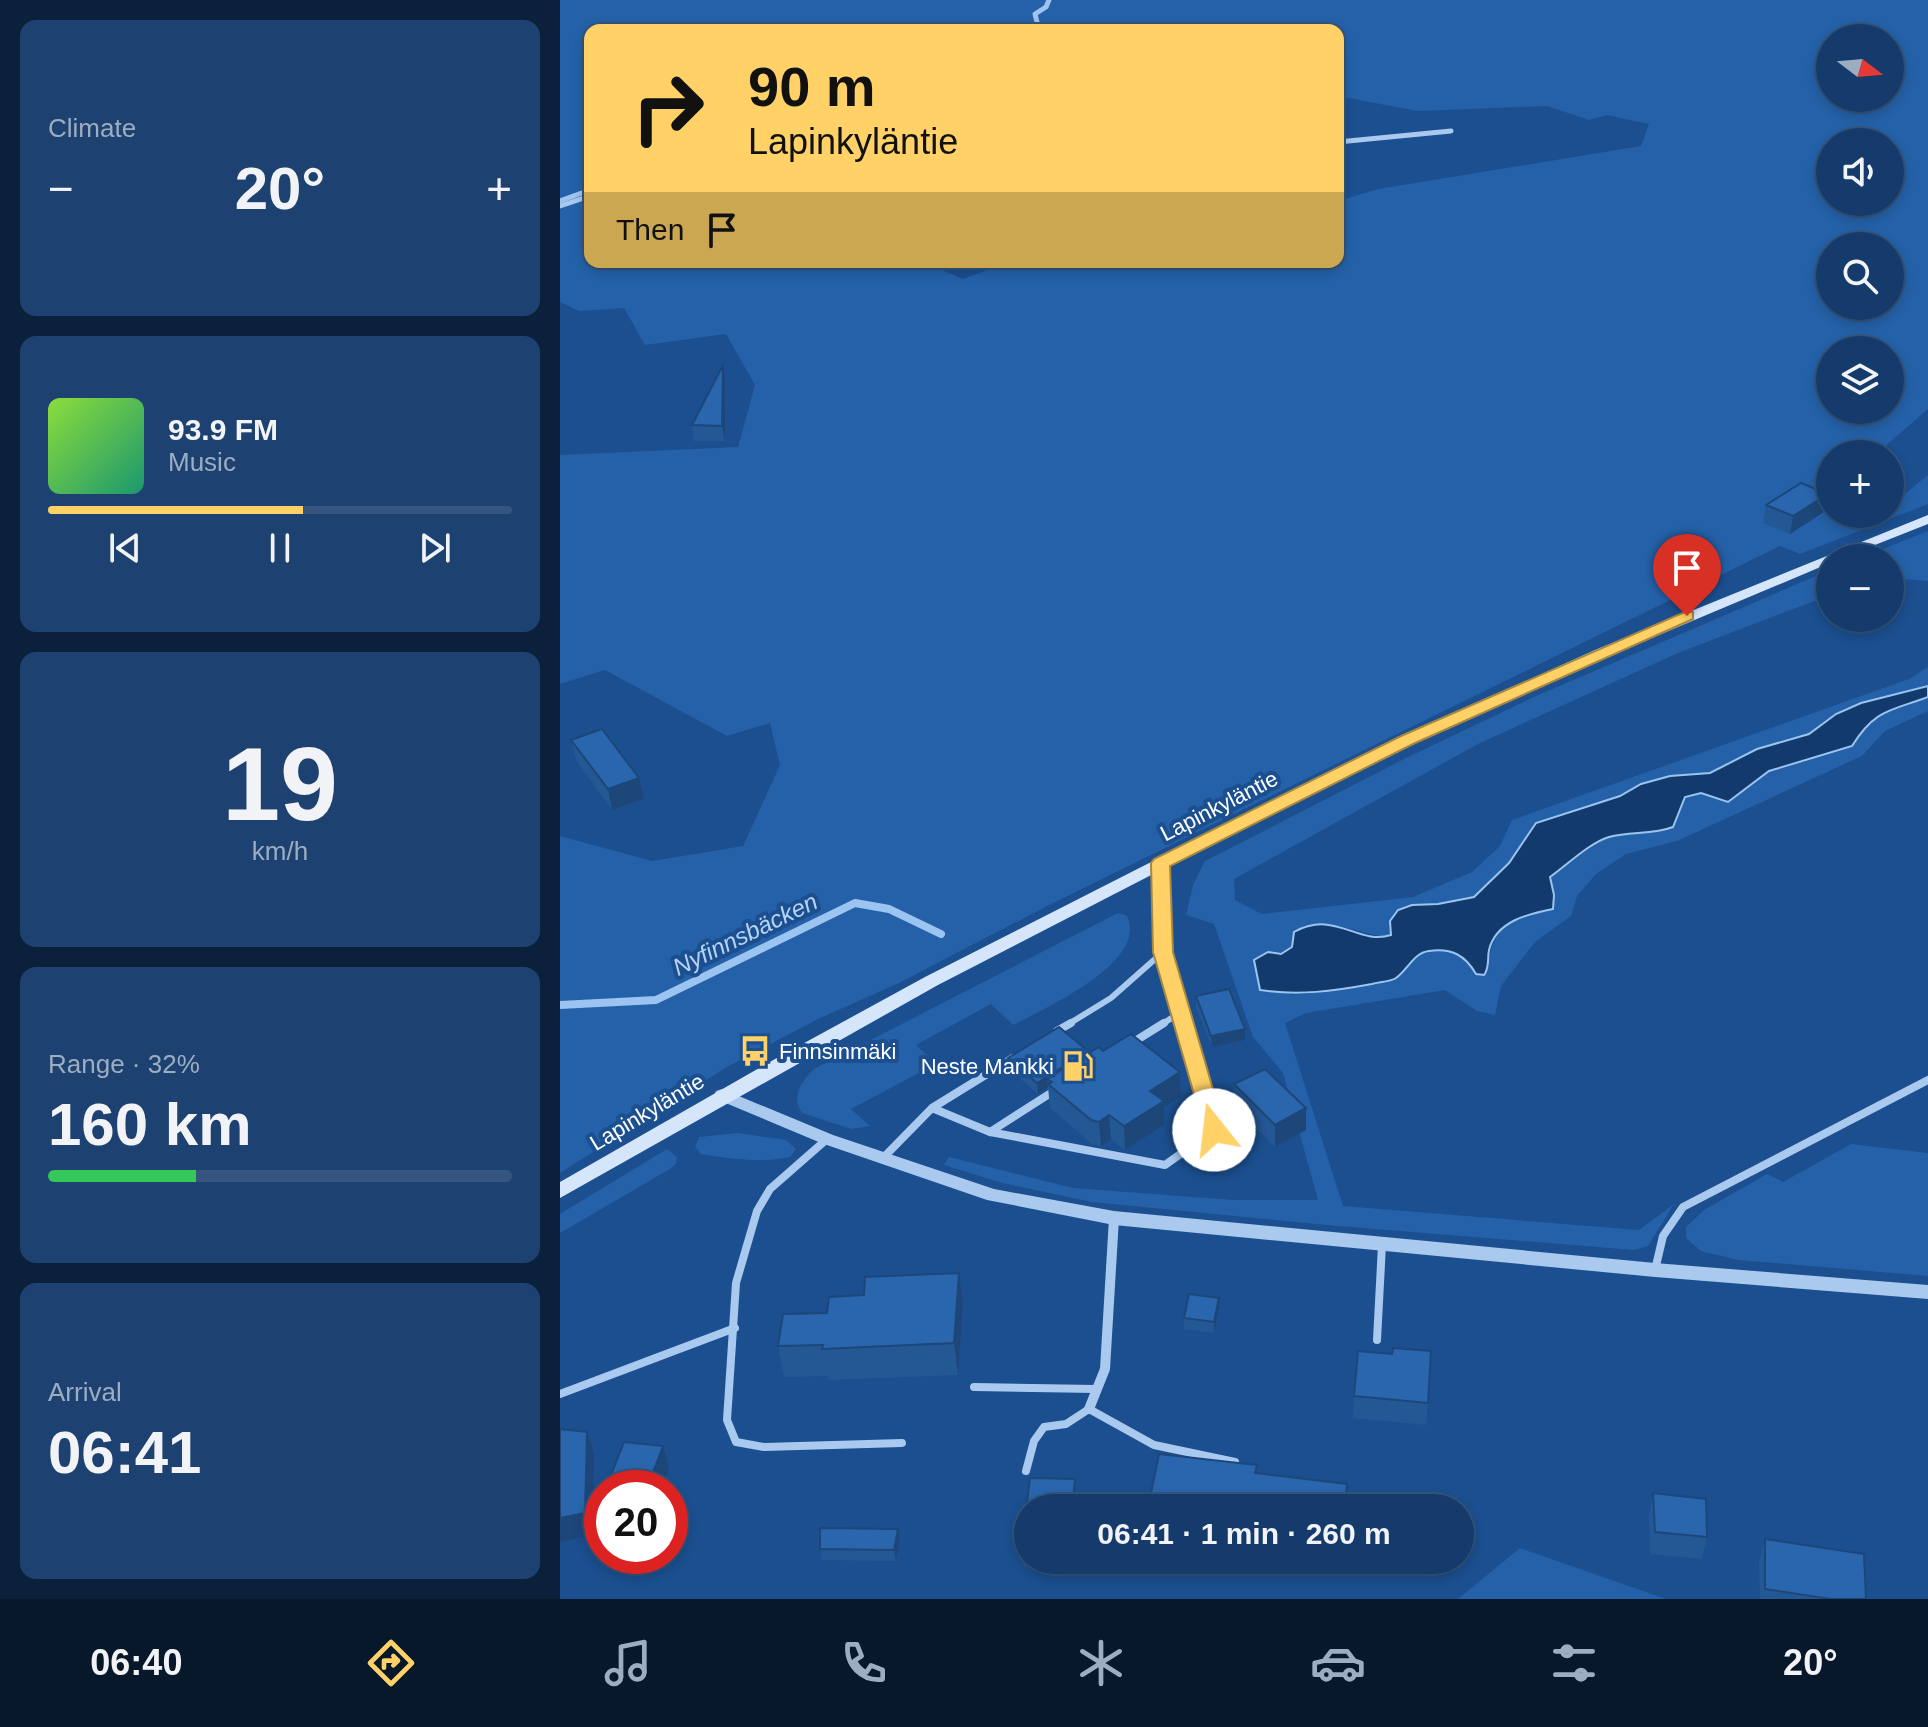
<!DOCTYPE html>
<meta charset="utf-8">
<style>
:root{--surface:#143b6b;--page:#1d4271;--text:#f1f3f6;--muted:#9dadc1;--line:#33557e;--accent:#ffd166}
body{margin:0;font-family:Helvetica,sans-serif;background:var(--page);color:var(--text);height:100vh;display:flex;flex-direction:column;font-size:30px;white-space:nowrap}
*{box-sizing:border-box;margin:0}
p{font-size:26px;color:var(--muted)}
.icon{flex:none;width:44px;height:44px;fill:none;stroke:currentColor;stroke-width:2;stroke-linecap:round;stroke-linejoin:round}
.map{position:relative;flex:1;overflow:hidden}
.side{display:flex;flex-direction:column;gap:20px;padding:20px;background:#0b203b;width:560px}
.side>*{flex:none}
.banner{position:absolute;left:24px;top:24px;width:760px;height:244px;border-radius:16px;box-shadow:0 4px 12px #0003,0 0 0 2px var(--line);background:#ffd166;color:#111;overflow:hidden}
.needle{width:52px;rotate:106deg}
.fabs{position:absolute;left:1256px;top:24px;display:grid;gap:16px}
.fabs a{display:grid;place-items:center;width:88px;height:88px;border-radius:50%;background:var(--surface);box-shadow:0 4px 12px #0003,0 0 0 2px var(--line);font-size:40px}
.speed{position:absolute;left:24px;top:1470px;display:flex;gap:16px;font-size:40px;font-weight:700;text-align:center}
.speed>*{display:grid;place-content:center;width:104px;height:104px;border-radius:50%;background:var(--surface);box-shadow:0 4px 12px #0003,0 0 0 2px var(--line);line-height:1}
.speed .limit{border:12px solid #d22;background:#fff;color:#111}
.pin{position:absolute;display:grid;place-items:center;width:68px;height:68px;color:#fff;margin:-82px -34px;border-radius:50% 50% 50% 0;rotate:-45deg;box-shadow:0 0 8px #0007}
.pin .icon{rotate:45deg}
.me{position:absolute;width:88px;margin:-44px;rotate:344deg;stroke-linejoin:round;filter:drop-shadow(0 0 6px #0008)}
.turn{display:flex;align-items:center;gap:28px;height:168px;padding:0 32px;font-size:36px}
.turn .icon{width:104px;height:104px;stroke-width:2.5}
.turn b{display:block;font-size:56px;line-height:68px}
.then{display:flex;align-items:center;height:76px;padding:0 32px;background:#0003;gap:16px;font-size:30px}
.big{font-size:60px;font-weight:600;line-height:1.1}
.side .card{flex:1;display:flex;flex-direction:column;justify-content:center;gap:12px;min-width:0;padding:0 28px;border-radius:16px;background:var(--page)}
.side .dial{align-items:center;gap:0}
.dial b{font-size:104px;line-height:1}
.song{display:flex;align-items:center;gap:24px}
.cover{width:96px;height:96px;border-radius:12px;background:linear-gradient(135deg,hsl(90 70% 55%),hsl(160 70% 35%))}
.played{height:8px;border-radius:4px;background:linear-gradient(90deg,var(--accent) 55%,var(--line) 55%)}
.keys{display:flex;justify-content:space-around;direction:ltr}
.heat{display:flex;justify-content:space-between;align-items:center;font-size:44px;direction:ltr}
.charge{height:12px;border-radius:6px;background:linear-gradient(90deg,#34c759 32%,var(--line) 0)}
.trip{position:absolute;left:454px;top:1494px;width:460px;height:80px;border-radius:40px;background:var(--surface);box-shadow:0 4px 12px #0003,0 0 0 2px var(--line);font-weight:600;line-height:80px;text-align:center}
.tab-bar{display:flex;height:128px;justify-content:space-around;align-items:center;background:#08182b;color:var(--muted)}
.tab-bar .icon{width:56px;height:56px}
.tab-bar .selected{color:var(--accent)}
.tab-bar b{font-size:36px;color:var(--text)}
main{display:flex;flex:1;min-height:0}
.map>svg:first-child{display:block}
</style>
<main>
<section class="side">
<div class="card"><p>Climate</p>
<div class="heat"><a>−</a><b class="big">20°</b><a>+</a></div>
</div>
<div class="card">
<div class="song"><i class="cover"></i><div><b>93.9 FM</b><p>Music</p></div></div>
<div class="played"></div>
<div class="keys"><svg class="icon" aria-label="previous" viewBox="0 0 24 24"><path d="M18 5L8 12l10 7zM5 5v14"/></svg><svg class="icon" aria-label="pause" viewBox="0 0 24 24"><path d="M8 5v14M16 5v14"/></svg><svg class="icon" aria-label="next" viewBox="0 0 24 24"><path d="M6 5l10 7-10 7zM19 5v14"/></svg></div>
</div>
<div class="card dial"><b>19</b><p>km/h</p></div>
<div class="card"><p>Range · 32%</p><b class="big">160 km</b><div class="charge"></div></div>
<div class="card"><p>Arrival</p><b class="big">06:41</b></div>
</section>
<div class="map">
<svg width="1368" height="1599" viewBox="0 0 1368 1599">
<rect width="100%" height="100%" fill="#1b4f8f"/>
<path fill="#2461a8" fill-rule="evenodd" d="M0 0H1368V409L1316 454H1270V514H1330V494L1341 497 1368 475V504L1240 554 1220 546 489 905 339 983 258 1019 167 1067 0 1173V836L92 861 183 846 220 765 210 723 167 736 45 670 0 684V455L178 447 195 385 166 334 85 345 64 308 19 311 0 302ZM30 30H778V96L857 111 987 106 1029 120 1047 115 1089 124 1081 146 818 189 778 201V262H460L438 266 403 279 363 262H30ZM1270 38H1330V98H1270ZM1270 142H1330V202H1270ZM1270 246H1330V306H1270ZM1270 350H1330V410H1270Z
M1368 531V581L1330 578V558H1300Z
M1270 570V595L1118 653 918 744 674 879 675 900 702 914 853 897 912 872 940 846 952 820 1349 679 1368 667V686L1301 703 1276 714 1250 734 1197 749 1150 773 1110 776 1081 784 1060 796 976 823 949 863 914 897 878 904 852 905 831 935 824 937C792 932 764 915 734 932L733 947 721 954 731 995C764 992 797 988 830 980 841 977 845 966 853 960 876 942 902 951 916 974L928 970C931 925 952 918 992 909L994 895 990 877C1007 865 1027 844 1048 837 1080 827 1112 846 1125 797L1141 793 1168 802 1209 771 1293 746C1316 709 1329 711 1368 697V711L1325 731 1302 756 1117 841 1066 854 1036 874 1017 896 1011 916 975 942 941 986 935 1015 917 1011 885 990 746 1013 725 1023 783 1206 1079 1230 1114 1204 1088 1246 1074 1250 766 1225 532 1202 442 1183 384 1165 389 1157 513 1188 674 1200H758L723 1073 693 1037 654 924 626 915 633 885 645 861 846 758 976 696Z
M558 913 567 916C589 963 483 1009 453 1025L431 1004 356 1045 376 1064 291 1109 310 1126 291 1129 242 1113C231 1096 241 1082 254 1069Z
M178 1133 226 1140 236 1149 230 1157C202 1163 169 1159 141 1154L135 1147 139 1137Z
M1291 1144 1368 1153V1276L1178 1260 1141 1251 1126 1238V1227L1144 1210 1207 1174 1223 1182Z
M107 1149 117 1157 116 1164 110 1169 0 1233V1214Z
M960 1548 1106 1599H898Z"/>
<path fill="#123a6d" stroke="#9cc4f0" stroke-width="2" d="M1368 686V697C1330 711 1315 709 1292 746L1209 771 1168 802 1141 793 1125 797 1113 827C1092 835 1070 831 1049 837 1029 843 1007 865 990 877L994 895 993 909C968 914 936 921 929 950 927 959 930 967 924 975L916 974C905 955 892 948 869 951 853 953 848 970 836 978 830 982 819 982 812 984 774 991 739 996 700 990L694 960 708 952 721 954 732 947 734 932C775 909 798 946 831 935L830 921 838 910 852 905 878 904 914 897 949 863 976 823 1060 796 1081 784 1110 776 1150 773 1197 749 1249 734 1276 714 1301 703Z"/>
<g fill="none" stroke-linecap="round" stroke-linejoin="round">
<path stroke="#9cc4f0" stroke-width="5" d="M479 30 475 14 486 7 489 0
M0 201 30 190"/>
<path stroke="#9cc4f0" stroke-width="8" d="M0 1005 96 1000 295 903 329 909 381 934"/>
<path stroke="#a9c9ee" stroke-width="6" d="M603 952 624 1025
M507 1025 551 998 603 952 600 864
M601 1025 619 1013"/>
<path stroke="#a9c9ee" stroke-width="8" d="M497 1031 511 1023
M572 1043 604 1023
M372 1108 430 1132 605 1165 654 1130 623 1023
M430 1132 494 1091
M267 1139 210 1189 197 1211 176 1283 167 1420 176 1442 204 1447 342 1443
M323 1158 372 1108 453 1058
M1095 1270 1103 1236 1123 1207 1368 1080
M817 1340 822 1245
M414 1387 536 1389
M0 1394 175 1328
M466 1471 474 1441 484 1427 506 1424 529 1409 594 1445 675 1462"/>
<path stroke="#a9c9ee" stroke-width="5" d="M778 142 891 131
M0 206 30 196"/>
<path stroke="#a9c9ee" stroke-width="10" d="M529 1409 545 1369 554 1218"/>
<path fill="#a9c9ee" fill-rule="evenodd" d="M162 1089 273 1135 434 1189 554 1211 1095 1263 1368 1285V1299L1095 1277 554 1225 427 1200 261 1143 156 1099 154 1095 156 1091Z"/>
<path fill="#d6e6fa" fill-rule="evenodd" d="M1368 515V524L1282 558H1270V563L980 685 789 773 378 985 0 1198V1182L215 1059 365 977 778 767 1035 650Z"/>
</g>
<path fill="#245895" d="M380 262H395V269Z
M165 380V441H134L132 425Z
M1268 494 1264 512 1230 534 1203 523 1206 505Z
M11 740 84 799 52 810 16 760Z
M636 996 685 1040 652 1047 636 1007Z
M528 1051V1054L543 1051 620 1072 621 1096 604 1107V1125L565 1150 551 1139 541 1146 532 1144 490 1108 488 1087 478 1094 449 1069 448 1058Z
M674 1084 746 1130 715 1147 675 1106Z
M399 1273 403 1304 398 1375 268 1380 267 1376 224 1377 218 1346 267 1313 304 1295Z
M659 1309 654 1333 624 1329V1318Z
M832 1354 868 1403 866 1425 793 1418 794 1396Z
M697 1473 787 1484 786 1508H590L589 1503Z
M470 1478 515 1479 516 1508H468V1560H493V1568L464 1567 462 1545Z
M1093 1493 1147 1537 1142 1559 1090 1554 1089 1515Z
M338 1529 340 1540 336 1561 262 1560 260 1549Z
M1205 1539 1306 1599H1200L1199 1562Z"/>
<path fill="#1d4779" d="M163 365 165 380V441L162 426Z
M1268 494 1264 512 1230 534 1233 516Z
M79 778 84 799 52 810 48 789Z
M685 1029V1040L652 1047 651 1036Z
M528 1051 529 1062 492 1082 487 1079 488 1087 478 1094 477 1083Z
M620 1072 621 1096 604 1107V1125L565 1150 564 1126 590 1091Z
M746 1108V1130L715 1147V1125Z
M549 1115 551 1139 541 1146 539 1122Z
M399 1273 403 1304 398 1375 394 1343Z
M659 1298V1309L654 1333V1322Z
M27 1432 34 1454 32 1535 0 1542V1518Z
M103 1446 109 1468 102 1488H87Z
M515 1479 516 1508H512Z
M42 1509V1527L37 1510Z
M338 1529 340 1540 336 1561 334 1550Z"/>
<path fill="#2a66ad" stroke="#1d4779" stroke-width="2" d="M163 365 162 426 132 425Z
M1241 483 1268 494 1233 516 1206 505Z
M42 729 79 778 48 789 11 740Z
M669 989 685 1029 651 1036 636 996Z
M499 1027 528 1051 477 1083 448 1058Z
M571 1034 620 1072 590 1091 604 1101 564 1126 549 1115 539 1122 531 1120 488 1084 492 1082 487 1079 539 1047 543 1051Z
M705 1069 746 1108 715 1125 674 1084Z
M399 1273 394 1343 262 1349 263 1345 218 1346 223 1314 267 1313 269 1297 304 1295 305 1277Z
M629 1294 659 1298 654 1322 624 1318Z
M833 1348 871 1351 868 1403 794 1396 798 1351 832 1354Z
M0 1429 27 1432 25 1513 0 1518Z
M64 1442 103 1446 87 1488H46Z
M599 1454 697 1465 695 1473 787 1484 785 1508H641L589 1503Z
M470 1478 515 1479 512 1508H468V1545H462Z
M1093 1493 1146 1499 1147 1537 1095 1532Z
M42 1497V1509L37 1510Z
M260 1528 338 1529 334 1550 260 1549Z
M1205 1539 1304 1554 1306 1599H1271L1205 1589Z"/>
<path fill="#ffd166" stroke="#a68842" stroke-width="2" d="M1127 611 1133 612V619L853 744 610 866 613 952 665 1130 661 1136H646L593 952 591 863 594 859 841 736Z"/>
<defs>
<symbol id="bus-bare" viewBox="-9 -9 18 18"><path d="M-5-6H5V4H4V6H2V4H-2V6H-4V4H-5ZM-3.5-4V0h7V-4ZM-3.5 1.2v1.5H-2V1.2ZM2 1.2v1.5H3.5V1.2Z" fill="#ffd166" stroke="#1b4f8f" stroke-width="2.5" paint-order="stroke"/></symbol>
<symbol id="fuel-bare" viewBox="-9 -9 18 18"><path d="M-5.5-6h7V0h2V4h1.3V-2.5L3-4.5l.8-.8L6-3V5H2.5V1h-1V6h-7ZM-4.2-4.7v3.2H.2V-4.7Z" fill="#ffd166" stroke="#1b4f8f" stroke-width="2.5" paint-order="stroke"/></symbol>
</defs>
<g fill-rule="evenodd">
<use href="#bus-bare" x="173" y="1029" width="44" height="44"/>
<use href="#fuel-bare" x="496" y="1044" width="44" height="44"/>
</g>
<g text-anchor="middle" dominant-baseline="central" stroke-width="8" stroke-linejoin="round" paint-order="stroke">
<g font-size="22" fill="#fff" stroke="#1b4f8f">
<text transform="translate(659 806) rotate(-27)">Lapinkyläntie</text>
<text transform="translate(87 1112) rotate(-31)">Lapinkyläntie</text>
</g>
<g font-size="22" fill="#fff" stroke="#1b4f8f" text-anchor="start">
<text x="219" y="1051">Finnsinmäki</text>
<text x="494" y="1066" text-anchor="end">Neste Mankki</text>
</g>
<g font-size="24" font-style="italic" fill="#b5d3f5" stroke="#1b4f8f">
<text transform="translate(185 934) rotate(-26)">Nyfinnsbäcken</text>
</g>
</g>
</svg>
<div class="fabs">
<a><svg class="needle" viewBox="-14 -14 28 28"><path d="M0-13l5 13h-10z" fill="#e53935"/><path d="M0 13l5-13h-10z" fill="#9dadc1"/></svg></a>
<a><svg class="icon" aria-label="sound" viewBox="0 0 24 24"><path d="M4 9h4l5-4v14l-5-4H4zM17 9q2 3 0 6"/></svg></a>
<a><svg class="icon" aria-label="search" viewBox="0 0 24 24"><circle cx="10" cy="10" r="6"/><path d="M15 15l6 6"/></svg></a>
<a><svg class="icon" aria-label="layers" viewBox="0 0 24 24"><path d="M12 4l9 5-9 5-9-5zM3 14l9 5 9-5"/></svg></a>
<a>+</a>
<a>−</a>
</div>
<div class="speed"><div class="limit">20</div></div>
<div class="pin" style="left:1127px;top:616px;background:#d93025"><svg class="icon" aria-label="arrive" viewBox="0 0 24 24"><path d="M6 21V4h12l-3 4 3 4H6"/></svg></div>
<svg class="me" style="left:654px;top:1130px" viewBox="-20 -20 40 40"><circle r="19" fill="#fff"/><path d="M0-13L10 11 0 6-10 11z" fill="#ffd166"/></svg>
<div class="trip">06:41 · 1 min · 260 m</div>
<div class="banner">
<div class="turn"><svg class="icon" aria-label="right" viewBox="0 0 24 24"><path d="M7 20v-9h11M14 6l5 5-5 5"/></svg><div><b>90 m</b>Lapinkyläntie</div></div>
<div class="then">Then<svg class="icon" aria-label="arrive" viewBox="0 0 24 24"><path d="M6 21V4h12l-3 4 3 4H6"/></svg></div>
</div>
</div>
</main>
<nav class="tab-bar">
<b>06:40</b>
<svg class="icon selected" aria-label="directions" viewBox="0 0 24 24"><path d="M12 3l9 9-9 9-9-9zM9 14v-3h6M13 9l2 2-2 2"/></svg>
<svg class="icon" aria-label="music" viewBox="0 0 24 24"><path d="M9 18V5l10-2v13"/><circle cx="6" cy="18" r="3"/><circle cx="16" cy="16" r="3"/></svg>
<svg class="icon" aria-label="phone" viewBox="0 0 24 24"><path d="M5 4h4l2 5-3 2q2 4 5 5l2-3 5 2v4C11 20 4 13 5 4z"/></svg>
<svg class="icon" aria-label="climate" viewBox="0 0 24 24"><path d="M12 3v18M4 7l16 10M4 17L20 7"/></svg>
<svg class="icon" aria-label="car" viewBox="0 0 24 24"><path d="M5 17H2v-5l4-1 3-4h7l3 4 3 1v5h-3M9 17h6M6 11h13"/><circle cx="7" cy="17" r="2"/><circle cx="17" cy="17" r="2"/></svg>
<svg class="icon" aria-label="filters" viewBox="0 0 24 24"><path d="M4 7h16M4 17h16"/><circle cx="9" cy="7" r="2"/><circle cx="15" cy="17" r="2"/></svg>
<b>20°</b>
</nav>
